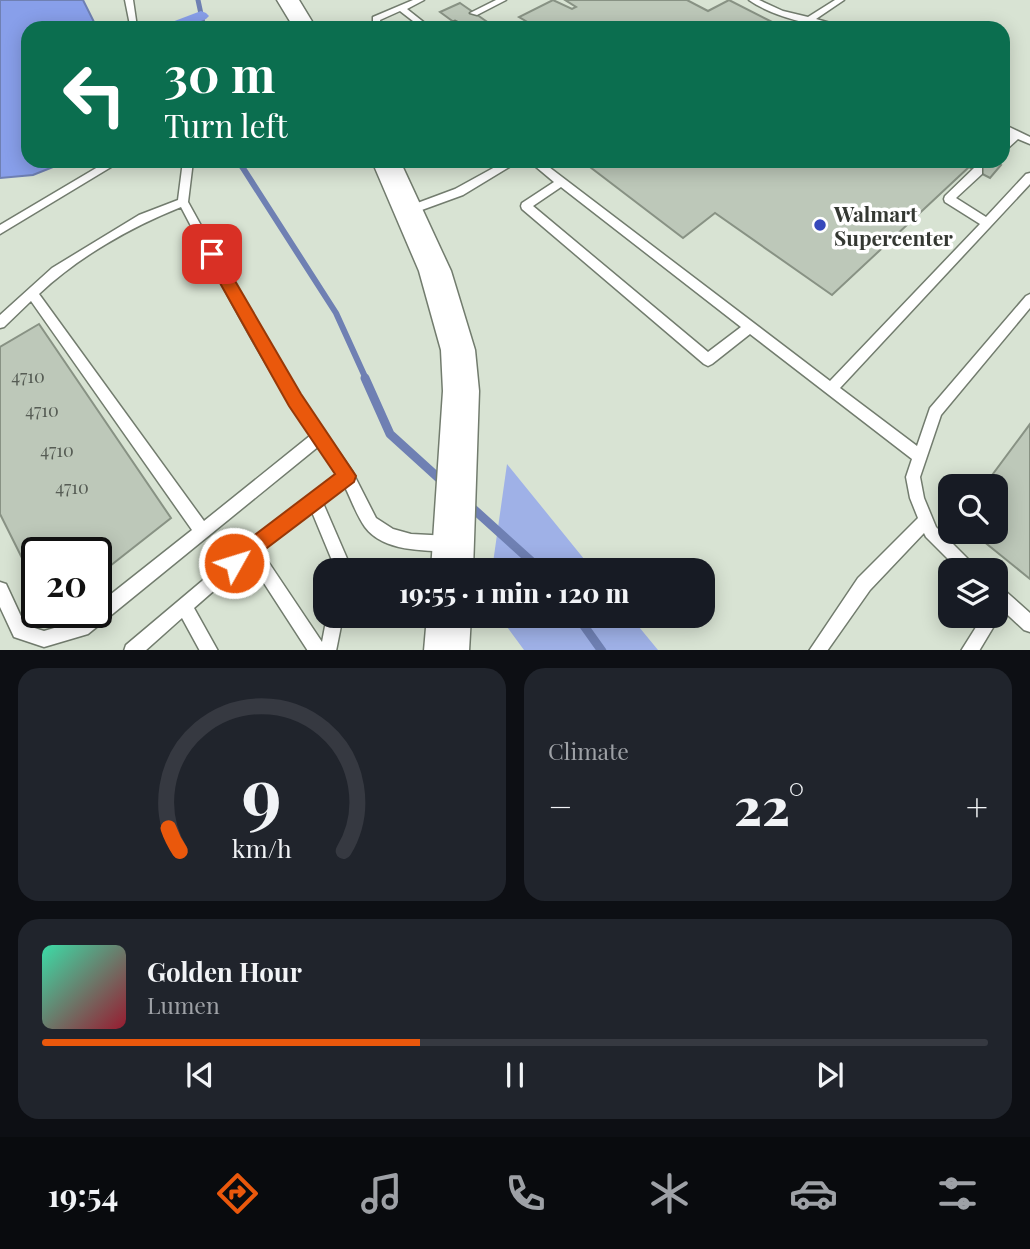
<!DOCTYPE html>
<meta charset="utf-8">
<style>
:root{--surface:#171b24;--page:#20242c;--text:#f1f3f6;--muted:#9ea1a6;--line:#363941;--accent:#ea580c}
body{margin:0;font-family:"Playfair Display",serif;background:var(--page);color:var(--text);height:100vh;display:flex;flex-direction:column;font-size:26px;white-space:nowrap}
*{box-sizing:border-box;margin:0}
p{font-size:23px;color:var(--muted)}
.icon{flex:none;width:38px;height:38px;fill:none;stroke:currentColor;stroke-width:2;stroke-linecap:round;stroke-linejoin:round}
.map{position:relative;height:650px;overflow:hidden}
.panel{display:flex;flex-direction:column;gap:18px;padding:18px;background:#0d0f14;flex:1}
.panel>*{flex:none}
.hud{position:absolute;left:21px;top:21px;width:989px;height:147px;border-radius:21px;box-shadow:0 4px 18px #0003;background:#0b6e4f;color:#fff;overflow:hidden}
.tools{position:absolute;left:938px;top:474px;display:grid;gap:14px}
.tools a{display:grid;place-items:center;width:70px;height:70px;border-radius:14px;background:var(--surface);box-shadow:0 4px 18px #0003;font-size:35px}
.speed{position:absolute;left:21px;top:537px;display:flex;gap:14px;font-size:35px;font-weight:700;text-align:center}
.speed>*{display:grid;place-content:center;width:91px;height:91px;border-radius:50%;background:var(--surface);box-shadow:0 4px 18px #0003;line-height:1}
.speed .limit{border:4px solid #111;border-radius:10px;background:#fff;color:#111}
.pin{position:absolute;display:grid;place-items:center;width:60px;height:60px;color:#fff;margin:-30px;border-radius:14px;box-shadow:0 4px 10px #0006}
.me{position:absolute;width:77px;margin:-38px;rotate:51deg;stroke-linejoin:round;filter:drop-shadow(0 0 5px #0008)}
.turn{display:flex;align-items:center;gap:24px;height:147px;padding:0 28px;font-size:32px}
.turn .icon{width:91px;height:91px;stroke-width:2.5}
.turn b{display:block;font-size:49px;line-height:60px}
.big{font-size:52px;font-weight:800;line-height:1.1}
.panel .widget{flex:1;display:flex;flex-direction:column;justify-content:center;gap:10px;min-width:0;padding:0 24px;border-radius:21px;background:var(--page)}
.panel .dial{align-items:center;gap:0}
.dial svg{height:182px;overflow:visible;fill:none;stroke:var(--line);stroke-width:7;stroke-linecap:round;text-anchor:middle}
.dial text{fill:var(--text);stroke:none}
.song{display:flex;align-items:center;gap:21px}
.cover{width:84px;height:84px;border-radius:10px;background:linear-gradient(135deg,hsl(160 70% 55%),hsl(350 70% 35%))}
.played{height:7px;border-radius:4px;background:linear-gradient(90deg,var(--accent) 40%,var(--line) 40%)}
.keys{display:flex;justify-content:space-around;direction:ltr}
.heat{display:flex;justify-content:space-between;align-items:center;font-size:38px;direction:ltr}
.panel .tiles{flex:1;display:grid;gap:18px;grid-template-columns:1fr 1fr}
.widget:last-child{grid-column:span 2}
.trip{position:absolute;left:313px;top:558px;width:402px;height:70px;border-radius:21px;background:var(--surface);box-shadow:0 4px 18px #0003;font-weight:800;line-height:70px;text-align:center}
.tabs{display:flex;height:112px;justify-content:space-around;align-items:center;background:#090b0e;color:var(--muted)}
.tabs .icon{width:49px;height:49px}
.tabs .current{color:var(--accent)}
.tabs b{font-size:32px;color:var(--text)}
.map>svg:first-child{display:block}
</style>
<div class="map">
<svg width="1030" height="651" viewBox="0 0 1030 651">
<rect width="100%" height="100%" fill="#d8e3d3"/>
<path fill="#9fb1e7" d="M507 464 593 570H492Z
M499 616H630L658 650H524Z"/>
<path fill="#889fea" stroke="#6f80b3" stroke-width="2" d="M0 0H83L97 28H28V161H68L33 175 0 178Z"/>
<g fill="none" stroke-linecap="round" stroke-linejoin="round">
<path stroke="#6f80b3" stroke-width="5" d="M198 0 204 28
M238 161 242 167"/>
<path stroke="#6f80b3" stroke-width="6" d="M241 165 336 313 366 379"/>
<path stroke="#6f80b3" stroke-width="9" d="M365 378 390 434 444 483
M469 505 541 570
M577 616 602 651"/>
<path fill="#889fea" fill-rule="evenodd" d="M201 11 206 13 209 16 206 19 183 28H161L164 25Z"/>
</g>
<path fill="#bdc8b9" stroke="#889284" stroke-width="2" d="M553 0 572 9 576 7 565 0H687L708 11 729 0 780 26 520 28 529 23 519 17Z
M460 3 496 28H462L440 12Z
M598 161H994L1001 165 990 178 969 167 832 295 715 213 683 238 590 167Z
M39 324 171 518 96 577V553H37V588L0 514V347Z
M1030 424V579L972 532H996V486H984Z"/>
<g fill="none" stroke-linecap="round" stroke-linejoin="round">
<defs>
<path id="service" d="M125 0H133L137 27 130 25Z
M413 0H424L407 9 431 28H422L400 11 380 20 381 28H373V17Z
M496 0H506L477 15 470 13Z
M749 0H759L783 11 808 17 835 0H844L816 19 848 28C819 28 773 17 749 0Z
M455 21 459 23C454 29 446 28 439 28Z
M1003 124 1030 137V144L1018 139 1006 150 1003 151V142L1010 135 1003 131Z
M108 161H121L0 234V225Z
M183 161H193L188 202 246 307 300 396 352 471 376 518 393 529 411 534 450 536 455 539 458 544 455 549 450 552C423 550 384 552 365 527 357 516 351 499 345 487L323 503 352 570H336L312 512 261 551 322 642 327 616H343L336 651H308L249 560 194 608 218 651H200L182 618 145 651H124L126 645 246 544 338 474 319 446 88 634 44 647 14 637 0 607V582L6 584 25 625 44 631 78 621 88 612H96V606L192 530 31 301 4 327 0 328V315L52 268 139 215 178 200ZM181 207C222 285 262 363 311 435L204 521 39 294C78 257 131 227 181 207Z
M506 161H519L463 195 408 215 403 211 404 208 455 189Z
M529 161H541L830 381 980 224 945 202 944 199 945 196 974 168H982V174L956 198 986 217 1026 174 1030 173V184L840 388 917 446 930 408 1026 296 1030 294V308L941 415 920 477 924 498 936 527 974 565 977 570H959L926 537 924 533 870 590 827 651H809L858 578 918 518 910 498 906 477 912 459 750 334 712 364 708 366 704 364 522 209 521 206 522 203 554 182ZM561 187 741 327 708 352 533 206Z
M996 586 1002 588 1030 613V632L1024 630 996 604Z
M996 609 1000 616 979 651H961L983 616H996Z"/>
<path id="tertiary" d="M277 0H299L316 28H294Z
M372 161H400L451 271 475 350 479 391 473 570H431L443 391 441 350 419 271Z
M427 616H471L469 651H424Z"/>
</defs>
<use href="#service" stroke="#727c6e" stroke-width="3"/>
<use href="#tertiary" stroke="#727c6e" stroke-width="3"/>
<use href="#service" fill="#fff" fill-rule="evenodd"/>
<use href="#tertiary" fill="#fff" fill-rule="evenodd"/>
</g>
<path fill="#ea580c" stroke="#983908" stroke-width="2" d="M212 248 217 250 301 394 356 476 354 482 234 573 227 570 224 563 227 556 335 474 289 406 206 258 204 254Z"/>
<circle fill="#3649bb" stroke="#fff" stroke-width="2.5" cx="820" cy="225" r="7"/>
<g text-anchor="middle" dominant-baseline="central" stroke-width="7" stroke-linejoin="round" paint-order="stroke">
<g font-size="18" fill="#565c54">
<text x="28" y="376">4710</text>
<text x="42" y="410">4710</text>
<text x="57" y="450">4710</text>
<text x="72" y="487">4710</text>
</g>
<g font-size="21" font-weight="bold" fill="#343832" stroke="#fff" text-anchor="start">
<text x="834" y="213">Walmart<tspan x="834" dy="24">Supercenter</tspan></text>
</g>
</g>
</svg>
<div class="tools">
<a><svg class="icon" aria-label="search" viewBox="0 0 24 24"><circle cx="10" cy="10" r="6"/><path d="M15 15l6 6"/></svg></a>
<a><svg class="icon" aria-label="layers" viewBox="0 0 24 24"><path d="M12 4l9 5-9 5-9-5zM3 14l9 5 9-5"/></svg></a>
</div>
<div class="speed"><div class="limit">20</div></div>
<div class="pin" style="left:212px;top:254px;background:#d93025"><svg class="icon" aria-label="arrive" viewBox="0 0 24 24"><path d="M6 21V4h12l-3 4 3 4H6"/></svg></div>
<svg class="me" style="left:234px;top:563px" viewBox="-20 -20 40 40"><circle r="17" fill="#ea580c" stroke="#fff" stroke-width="3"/><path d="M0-11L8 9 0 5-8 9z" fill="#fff"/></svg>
<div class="trip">19:55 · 1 min · 120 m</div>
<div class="hud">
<div class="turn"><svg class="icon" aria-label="left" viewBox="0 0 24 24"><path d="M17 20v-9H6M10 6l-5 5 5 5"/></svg><div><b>30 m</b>Turn left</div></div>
</div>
</div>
<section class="panel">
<div class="tiles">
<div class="widget dial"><svg viewBox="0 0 100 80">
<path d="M14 69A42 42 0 1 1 86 69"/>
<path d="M14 69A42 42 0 0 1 9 59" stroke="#ea580c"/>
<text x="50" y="56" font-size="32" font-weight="700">9</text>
<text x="50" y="72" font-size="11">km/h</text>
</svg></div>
<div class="widget"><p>Climate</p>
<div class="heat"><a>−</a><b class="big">22°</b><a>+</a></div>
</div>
<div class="widget">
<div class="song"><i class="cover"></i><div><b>Golden Hour</b><p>Lumen</p></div></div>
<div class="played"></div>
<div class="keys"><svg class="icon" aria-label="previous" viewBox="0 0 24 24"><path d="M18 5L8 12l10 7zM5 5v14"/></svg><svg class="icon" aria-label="pause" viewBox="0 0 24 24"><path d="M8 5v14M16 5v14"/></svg><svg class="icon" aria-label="next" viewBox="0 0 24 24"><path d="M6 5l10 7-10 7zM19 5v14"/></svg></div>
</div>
</div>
</section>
<nav class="tabs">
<b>19:54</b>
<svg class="icon current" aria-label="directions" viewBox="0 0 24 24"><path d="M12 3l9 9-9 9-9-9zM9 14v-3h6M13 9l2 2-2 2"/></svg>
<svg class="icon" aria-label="music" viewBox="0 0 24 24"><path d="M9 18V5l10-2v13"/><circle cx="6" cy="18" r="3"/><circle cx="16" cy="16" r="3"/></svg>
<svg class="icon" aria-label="phone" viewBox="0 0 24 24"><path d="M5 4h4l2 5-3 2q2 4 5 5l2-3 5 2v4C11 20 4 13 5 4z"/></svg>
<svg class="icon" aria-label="climate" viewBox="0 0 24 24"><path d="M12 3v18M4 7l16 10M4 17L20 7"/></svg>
<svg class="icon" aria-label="car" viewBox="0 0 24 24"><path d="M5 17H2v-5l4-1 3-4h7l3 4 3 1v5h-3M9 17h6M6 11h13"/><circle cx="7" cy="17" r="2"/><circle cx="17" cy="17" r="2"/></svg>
<svg class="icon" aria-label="filters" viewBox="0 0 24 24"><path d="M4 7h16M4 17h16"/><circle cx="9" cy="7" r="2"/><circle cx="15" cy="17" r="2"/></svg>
</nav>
